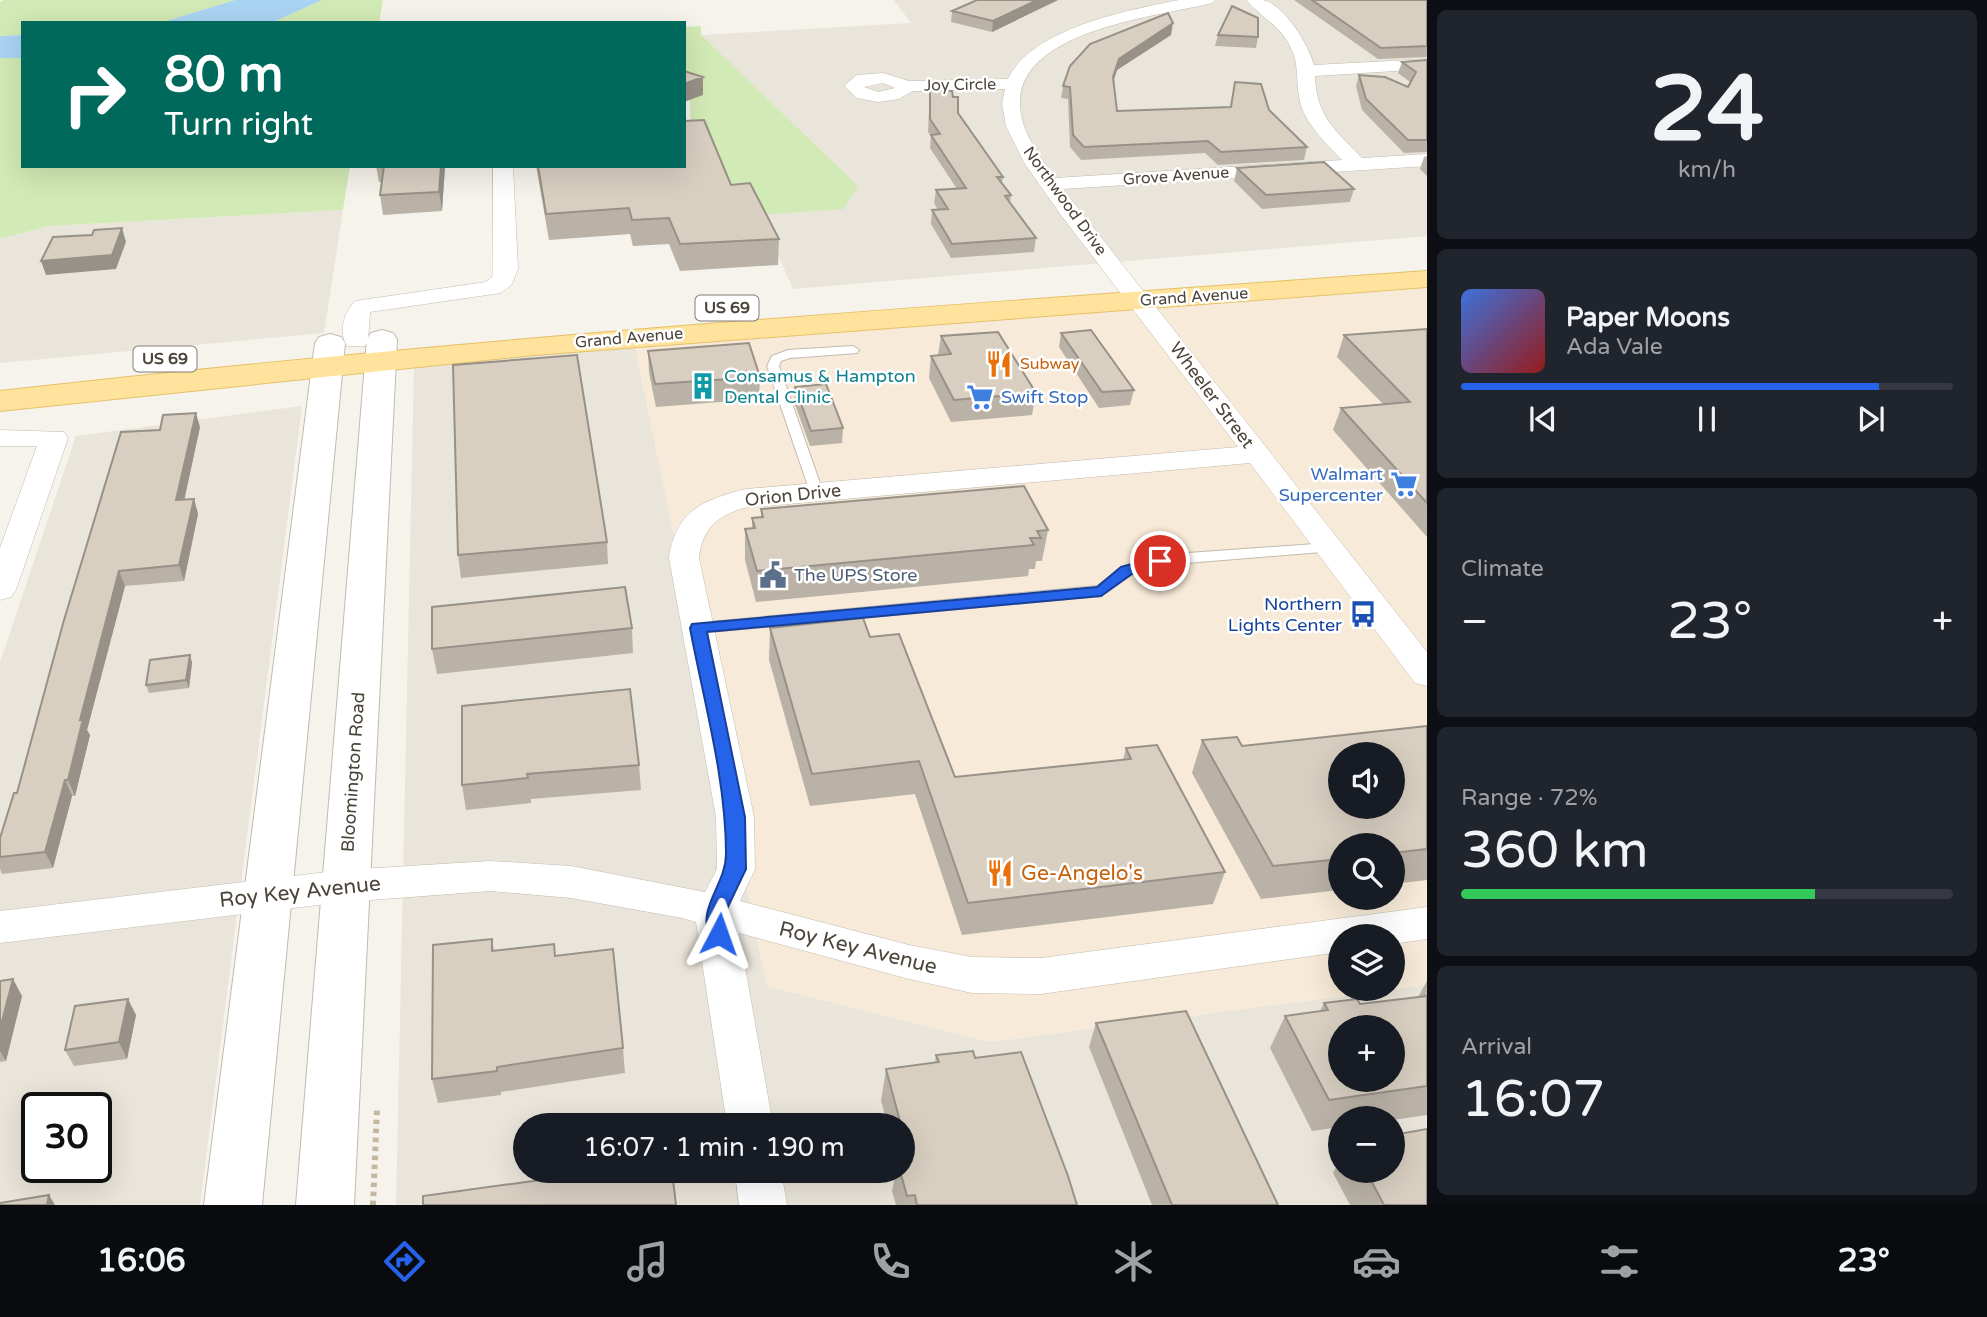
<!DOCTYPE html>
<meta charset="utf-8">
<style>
:root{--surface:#171b24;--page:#20242c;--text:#f1f3f6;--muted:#9ea1a6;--line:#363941;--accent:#2563eb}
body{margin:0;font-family:"Varela Round",sans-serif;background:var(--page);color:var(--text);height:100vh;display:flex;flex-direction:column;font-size:26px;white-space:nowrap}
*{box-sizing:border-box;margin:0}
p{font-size:23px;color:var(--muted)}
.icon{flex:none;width:38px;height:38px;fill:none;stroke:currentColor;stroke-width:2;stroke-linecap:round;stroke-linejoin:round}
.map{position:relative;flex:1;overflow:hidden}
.sheet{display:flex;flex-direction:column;gap:10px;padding:10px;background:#0d0f14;width:560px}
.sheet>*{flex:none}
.top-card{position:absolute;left:21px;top:21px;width:665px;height:147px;border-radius:0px;box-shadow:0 7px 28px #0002;background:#00695c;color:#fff;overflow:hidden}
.buttons{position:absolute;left:1328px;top:742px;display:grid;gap:14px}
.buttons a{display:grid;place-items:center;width:77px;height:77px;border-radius:50%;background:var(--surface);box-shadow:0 7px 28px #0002;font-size:35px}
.speed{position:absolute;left:21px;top:1092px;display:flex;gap:14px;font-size:35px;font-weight:700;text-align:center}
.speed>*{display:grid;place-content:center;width:91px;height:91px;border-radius:50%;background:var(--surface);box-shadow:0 7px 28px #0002;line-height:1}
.speed .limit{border:4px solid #111;border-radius:10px;background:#fff;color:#111}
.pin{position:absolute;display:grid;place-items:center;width:60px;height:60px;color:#fff;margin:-30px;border:4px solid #fff;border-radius:50%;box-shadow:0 2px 7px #0007}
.me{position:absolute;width:77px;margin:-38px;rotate:4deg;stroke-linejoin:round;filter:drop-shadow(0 0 5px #0008)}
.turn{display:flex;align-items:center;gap:24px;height:147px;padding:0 28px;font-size:32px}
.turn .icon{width:91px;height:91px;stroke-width:2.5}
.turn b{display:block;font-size:49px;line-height:60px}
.big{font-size:52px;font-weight:600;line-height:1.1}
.sheet .widget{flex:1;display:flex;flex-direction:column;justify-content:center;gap:10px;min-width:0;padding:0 24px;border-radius:10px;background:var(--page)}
.sheet .dial{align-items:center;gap:0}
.dial b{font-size:91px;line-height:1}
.song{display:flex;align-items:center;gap:21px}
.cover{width:84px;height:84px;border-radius:10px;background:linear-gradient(135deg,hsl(220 70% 55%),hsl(0 70% 35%))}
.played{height:7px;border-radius:4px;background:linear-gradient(90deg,var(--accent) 85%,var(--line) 85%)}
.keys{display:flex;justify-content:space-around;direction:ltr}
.heat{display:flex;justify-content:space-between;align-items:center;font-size:38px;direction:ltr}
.charge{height:10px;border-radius:5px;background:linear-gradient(90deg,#34c759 72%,var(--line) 0)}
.trip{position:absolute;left:513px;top:1113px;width:402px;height:70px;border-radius:35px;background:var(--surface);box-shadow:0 7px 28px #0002;font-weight:600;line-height:70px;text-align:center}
.menu{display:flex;height:112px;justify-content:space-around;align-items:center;background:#090b0e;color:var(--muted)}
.menu .icon{width:49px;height:49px}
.menu .selected{color:var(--accent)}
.menu b{font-size:32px;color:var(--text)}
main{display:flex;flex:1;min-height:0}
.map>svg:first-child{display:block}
</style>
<main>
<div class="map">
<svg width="1427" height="1205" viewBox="0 0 1427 1205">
<rect width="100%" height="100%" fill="#f6f3ec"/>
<path fill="#eae5da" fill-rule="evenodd" d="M894 0H1427V236L793 289 760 215 701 35 911 23Z
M343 210 324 333 0 363V239L49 226Z
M635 347 767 986 990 1042 1427 985V1205H396L414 364ZM1340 1027H1393V1080H1340ZM1340 1118H1393V1171H1340ZM525 1125H903V1171H525Z
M302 406 200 1205H0V662L76 436ZM37 1108H96V1167H37Z"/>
<path fill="#f7ead8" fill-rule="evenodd" d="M1427 285V985L990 1042 767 986 635 347ZM1340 754H1393V807H1340ZM1340 845H1393V898H1340ZM1340 936H1393V989H1340Z"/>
<path fill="#d2eab5" d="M4 0H235L160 23H23V35L0 36V2Z
M322 0H383L379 23H271Z
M701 26V35L858 186 844 209 760 215 711 176 691 126 689 88 684 86V27Z
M0 58H23V166H350L343 210 49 226 0 239Z"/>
<path fill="#a9d4f2" d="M235 0H322L271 23H160Z
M23 35V58H0V36Z"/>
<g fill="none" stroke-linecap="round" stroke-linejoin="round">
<defs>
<path id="service" d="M853 346 859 350 857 353 790 358 781 361 779 366 823 492 821 495H811L767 366 772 356 788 350Z
M1329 543 1334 545 1337 548 1334 551 1162 565 1132 574 1101 596 698 633 690 628 698 623 1097 586 1122 568 1160 555Z"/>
<path id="minor" d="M1179 0H1215L1212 3C1161 16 1022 29 1020 101 1019 130 1039 155 1055 178L1342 160C1325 142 1302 121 1299 96 1296 79 1299 64 1291 48 1281 26 1261 17 1246 0 1251 0 1258 0 1263 0 1285 5 1309 46 1314 65L1427 59V69L1315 76C1316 116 1336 131 1362 158L1427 154V166L1063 189 1427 652V686L1415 683 1250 463 743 508C715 518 703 528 699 558L754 817 755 869 740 901 909 945 972 957 1041 958 1427 907V939L1393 944V936H1340V952L1041 994 972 993 909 979 739 933 773 1125H727L696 922 682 918 571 898 490 891 344 902 0 943V911L344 870 490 861 571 866 705 892 717 869 716 817 669 558C676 510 703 500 746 489L1238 447 1061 215 1025 164 1006 126 1002 104 1005 89 913 91 899 99 878 102 857 98 844 86 857 75 883 73 909 81 1008 79C1032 28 1129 10 1179 0ZM883 83 895 88 878 92 864 87Z
M493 166H513L518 269 512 284 501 293 370 312 368 341 365 346H347C338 332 344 312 355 301L486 282 493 276Z
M0 430 64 432 68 438 16 590 11 597 0 600V548L37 446H0Z
M735 1171H781L787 1205H739Z"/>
<path id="tertiary" d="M382 330 393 333 397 339 354 1205H296L367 339 371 333Z
M330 334 341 337 345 343 262 1205H204L315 343 319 337Z"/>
<path id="primary" d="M1427 271V287L534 355 0 411V391C475 337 951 305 1427 271Z"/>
</defs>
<use href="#service" stroke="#c2bbae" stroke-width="2"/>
<use href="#minor" stroke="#c2bbae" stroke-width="1"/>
<use href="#tertiary" stroke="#c2bbae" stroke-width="2"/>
<use href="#primary" stroke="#e6c16a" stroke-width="2"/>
<path stroke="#c4b79f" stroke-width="6" stroke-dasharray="4.5 4.5" stroke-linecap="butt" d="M373 1205 377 1108"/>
<use href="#service" fill="#fff" fill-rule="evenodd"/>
<use href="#minor" fill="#fff" fill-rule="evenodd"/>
<use href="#tertiary" fill="#fff" fill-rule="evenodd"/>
<use href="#primary" fill="#ffe39c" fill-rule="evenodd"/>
</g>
<path fill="#bab2a6" d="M977 0H1058L992 32 951 22 952 11Z
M1294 0H1427V57L1378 59Z
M1171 35 1117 70 1114 80 1117 111 1230 107 1235 82 1269 110 1307 147 1304 160 1218 165 1205 153 1081 160 1070 147 1068 99 1061 98 1063 86Z
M1218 35 1258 37 1256 48 1215 46Z
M1427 60V152L1404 153 1362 110 1356 86 1359 75 1408 87 1410 82 1398 73 1402 62Z
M930 90 953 97 958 113 1003 177 1002 183 1011 195 1010 202 1036 238 1034 252 951 258 931 224 932 210H938L934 203 936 190 957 189 930 148 931 135 928 132Z
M1427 156V176L1420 169 1424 157Z
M376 166H445L442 211 383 215 380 195 382 182H379Z
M536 166H684L731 185 779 239 778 265 680 271 669 244 633 246 630 234 549 240Z
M1237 168 1354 189 1350 202 1262 209 1234 181Z
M1427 329V537L1333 430 1341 408 1383 404 1337 357 1344 335Z
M1061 333 1134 390 1130 405 1099 408 1059 347Z
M941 336 1036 393 1032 415 951 422 929 378 931 356 938 355Z
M648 351 760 377 759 399 656 407 649 373Z
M795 387 843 428 842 443 810 446 794 402Z
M200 427 184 500 194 499 198 514 184 581 125 586 87 730 90 735 75 796H72L53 868 2 874 0 869V838L17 793 121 432Z
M761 509 1048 530 1042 561H1036L1035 569H1029L1028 576 756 602 745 560V529H752V518L761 517Z
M607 542 608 564 461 578 458 555Z
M632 628 633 653 437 674 432 649Z
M770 628 870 637 955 777 1123 760 1126 748 1225 872 1213 904 962 935 915 794 810 806 769 660Z
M190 655 192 663 189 688 149 693 146 685Z
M462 706 639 765 641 790 531 799V803L466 810 462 785Z
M1427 726V880L1393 884V845H1340V890L1261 899 1192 773 1202 740 1242 746Z
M492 939 494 951 555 956 623 1048 625 1073 501 1092V1095L438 1103 432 1079Z
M0 981 22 996 6 1061 0 1062Z
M1427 981V1115L1393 1120V1118H1340V1127L1312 1131 1270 1048 1285 1016 1320 1011 1324 1003 1360 1004 1418 997Z
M136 1015 127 1059 74 1066 65 1050Z
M1096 1023 1278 1205H1152L1089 1047Z
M936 1055 975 1058 1077 1205H896L892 1191 895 1177 893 1171H903V1125H888L881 1101 886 1069 935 1063Z
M1340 1160V1171H1393L1427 1205H1350L1333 1173Z"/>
<path fill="#979187" d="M1037 0H1058L992 32 993 21Z
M1173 23 1171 35 1117 70 1111 88 1113 77 1119 59Z
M703 77V95L684 102V84Z
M441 166H445L442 211 439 192Z
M122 228 126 242 116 269 46 275 41 261Z
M196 413 200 427 181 515 176 500Z
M194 499 198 514 184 581 179 565Z
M119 571 125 586 87 730 90 735 75 796 68 780 80 720Z
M190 655 192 663 189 688 186 680Z
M65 780 72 796 53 868 45 852Z
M13 979 22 996 6 1061 0 1051V1029Z
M128 999 136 1015 127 1059 119 1042Z
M49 1195 55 1205H47Z"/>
<path fill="#d8cfc1" stroke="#979187" stroke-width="2" fill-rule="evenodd" d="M977 0H1037L993 21 952 11Z
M1312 0H1427V46L1381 48Z
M1232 6 1258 18V37L1218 35Z
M1168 13 1173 23 1119 59 1113 77 1117 111 1231 107 1235 82 1261 84 1269 110 1307 147 1221 152 1208 141 1084 147 1073 135 1070 87 1063 86 1070 66 1090 44Z
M1427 60V140H1408L1366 99 1359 75 1385 77 1408 87 1416 72 1402 62Z
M684 71 703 77 684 84Z
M930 90 952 91 953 97H958V113L1003 177H997L1011 195 1005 196 1036 238 952 244 932 210 948 209 936 190 966 188 931 135 940 134 930 119Z
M704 120 731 185 750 183 779 239 680 244 669 218 632 220 629 208 546 214 538 166H684V121Z
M1324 162 1354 189 1266 195 1237 168Z
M384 166H441L439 192 380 195Z
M122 228 112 255 41 261 53 237 92 235 94 230Z
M1427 329V503L1341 408 1410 402 1344 335Z
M1091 330 1134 390 1102 392 1061 333Z
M998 332 1036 393 954 400 931 356 951 354 941 336Z
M749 343 760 377 655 384 648 351Z
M577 355 607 542 458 555 453 365Z
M826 384 843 428 811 431 795 387Z
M196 413 176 500 194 499 179 565 119 571 80 720 83 719 68 780H65L45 852 0 857V838L14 793H17L64 620 121 432 160 430 163 415Z
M1024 486 1048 530 1037 531 1041 538H1030L1034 545 757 571 745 529 755 528 752 518 763 517 761 509Z
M625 587 632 628 432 649V607Z
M863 618 870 637 899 634 955 777 1131 759 1126 748 1157 745 1225 872 968 903 919 761 812 774 770 628Z
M190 655 186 680 146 685 150 660Z
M630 689 639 765 527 774 528 778 462 785V706Z
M1427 726V849L1393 853V845H1340V859L1273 866 1202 740 1237 737 1242 746ZM1340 754H1393V807H1340Z
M492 939V951L554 944 555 956 613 949 623 1048 497 1067V1071L432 1079 433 945Z
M13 979 0 1029V981Z
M1427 996V1086L1329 1100 1285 1016 1328 1010 1324 1003 1357 999 1360 1004ZM1340 1027H1393V1080H1340Z
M128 999 119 1042 65 1050 75 1006Z
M1186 1011 1278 1205H1172L1096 1023Z
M973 1051 975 1058 1021 1052 1068 1176 1077 1205H917L915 1195 907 1196 900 1171H903V1138H905L903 1132V1125H901L886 1069 939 1062 936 1055Z
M1427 1129V1205H1384L1366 1171H1393V1135Z
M606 1171H672L676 1205H423V1196Z
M49 1195 47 1205H0V1203Z"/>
<path fill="#2563eb" stroke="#184099" stroke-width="2" d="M1160 556 1166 557V564L1132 574 1101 596 707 632 745 817 746 869 725 913 729 934 726 940 719 942 711 940C695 908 726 886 726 854 726 779 704 702 690 628L692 624 1097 587 1121 567Z"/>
<defs>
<symbol id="restaurant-bare" viewBox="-9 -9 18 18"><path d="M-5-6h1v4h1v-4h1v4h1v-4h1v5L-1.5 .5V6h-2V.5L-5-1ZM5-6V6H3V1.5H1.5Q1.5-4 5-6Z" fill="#e8710a" stroke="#fff" stroke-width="2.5" paint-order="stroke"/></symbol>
<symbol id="building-bare" viewBox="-9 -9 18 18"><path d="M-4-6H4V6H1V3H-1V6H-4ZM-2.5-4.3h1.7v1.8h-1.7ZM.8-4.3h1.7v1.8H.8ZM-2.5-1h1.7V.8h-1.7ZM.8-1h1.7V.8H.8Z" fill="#0f9aa8" stroke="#fff" stroke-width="2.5" paint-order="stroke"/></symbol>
<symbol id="supermarket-bare" viewBox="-9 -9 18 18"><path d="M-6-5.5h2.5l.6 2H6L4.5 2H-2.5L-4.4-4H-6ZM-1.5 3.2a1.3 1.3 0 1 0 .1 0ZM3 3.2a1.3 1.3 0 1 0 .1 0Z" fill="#3f7fe0" stroke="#fff" stroke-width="2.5" paint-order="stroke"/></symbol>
<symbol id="civic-bare" viewBox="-9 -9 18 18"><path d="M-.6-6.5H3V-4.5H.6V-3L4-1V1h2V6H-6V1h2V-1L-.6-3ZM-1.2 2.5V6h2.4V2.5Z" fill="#5c6f8a" stroke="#fff" stroke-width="2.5" paint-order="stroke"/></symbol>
<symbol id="bus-bare" viewBox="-9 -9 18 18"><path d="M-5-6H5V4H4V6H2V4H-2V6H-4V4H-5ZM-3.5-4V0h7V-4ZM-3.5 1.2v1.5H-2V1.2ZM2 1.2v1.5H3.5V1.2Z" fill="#1a4fb4" stroke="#fff" stroke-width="2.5" paint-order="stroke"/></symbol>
</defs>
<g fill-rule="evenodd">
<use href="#restaurant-bare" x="980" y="345" width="38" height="38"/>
<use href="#building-bare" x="684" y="367" width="38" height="38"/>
<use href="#supermarket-bare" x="961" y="378" width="38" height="38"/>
<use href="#supermarket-bare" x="1385" y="465" width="38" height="38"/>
<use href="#civic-bare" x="754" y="556" width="38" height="38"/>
<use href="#bus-bare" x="1344" y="595" width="38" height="38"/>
<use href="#restaurant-bare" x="981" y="854" width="38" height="38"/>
</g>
<g text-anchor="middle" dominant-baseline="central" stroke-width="5" stroke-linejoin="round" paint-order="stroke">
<g font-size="16" fill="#4b4439" stroke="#fff">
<text transform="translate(960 85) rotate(-1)">Joy Circle</text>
<text transform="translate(1176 176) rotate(-4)">Grove Avenue</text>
<text transform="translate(1065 201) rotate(54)">Northwood Drive</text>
<text transform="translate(1194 297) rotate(-4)">Grand Avenue</text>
<text transform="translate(629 338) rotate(-5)">Grand Avenue</text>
</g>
<g fill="#fff" stroke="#817c74" stroke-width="2">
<rect x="695.5" y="295.5" width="63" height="25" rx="5"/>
<rect x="133.5" y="346.5" width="63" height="25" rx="5"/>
</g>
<g font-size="16" font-weight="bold" fill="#4b4439">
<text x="727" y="308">US 69</text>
<text x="165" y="359">US 69</text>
</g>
<g font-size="16" fill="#c56008" stroke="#fff" text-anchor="start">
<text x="1020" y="364">Subway</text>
</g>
<g font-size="18" fill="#0d838f" stroke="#fff" text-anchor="start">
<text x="724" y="376">Consamus &amp; Hampton<tspan x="724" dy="21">Dental Clinic</tspan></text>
</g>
<g font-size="18" fill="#4b4439" stroke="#fff">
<text transform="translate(1212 395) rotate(53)">Wheeler Street</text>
<text transform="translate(793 495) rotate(-6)">Orion Drive</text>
<text transform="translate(353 772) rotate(-86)">Bloomington Road</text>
</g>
<g font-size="18" fill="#366cbe" stroke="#fff" text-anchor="start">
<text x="1001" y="397">Swift Stop</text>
<text x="1383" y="474" text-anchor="end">Walmart<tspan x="1383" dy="21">Supercenter</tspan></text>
</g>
<g font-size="18" fill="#4e5e75" stroke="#fff" text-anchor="start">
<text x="794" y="575">The UPS Store</text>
</g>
<g font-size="18" fill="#164399" stroke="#fff" text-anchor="end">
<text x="1342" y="604">Northern<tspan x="1342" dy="21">Lights Center</tspan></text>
</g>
<g font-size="21" fill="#c56008" stroke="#fff" text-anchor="start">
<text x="1021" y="873">Ge-Angelo's</text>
</g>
<g font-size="21" fill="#4b4439" stroke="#fff">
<text transform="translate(300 892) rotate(-6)">Roy Key Avenue</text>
<text transform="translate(858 948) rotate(14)">Roy Key Avenue</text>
</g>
</g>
</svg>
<div class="buttons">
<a><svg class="icon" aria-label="sound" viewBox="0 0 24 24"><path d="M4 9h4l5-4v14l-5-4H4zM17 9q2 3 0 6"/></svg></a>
<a><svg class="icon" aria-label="search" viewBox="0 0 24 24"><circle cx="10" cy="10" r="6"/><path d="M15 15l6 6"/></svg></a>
<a><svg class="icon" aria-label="layers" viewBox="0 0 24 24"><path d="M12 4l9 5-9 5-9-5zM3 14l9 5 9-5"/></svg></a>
<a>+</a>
<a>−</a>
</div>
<div class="speed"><div class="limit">30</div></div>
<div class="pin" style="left:1160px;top:561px;background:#d93025"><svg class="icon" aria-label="arrive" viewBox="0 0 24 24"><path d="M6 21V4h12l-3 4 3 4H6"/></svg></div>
<svg class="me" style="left:719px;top:934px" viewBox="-20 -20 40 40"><path d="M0-17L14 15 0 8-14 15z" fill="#2563eb" stroke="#fff" stroke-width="4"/></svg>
<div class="trip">16:07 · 1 min · 190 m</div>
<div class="top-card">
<div class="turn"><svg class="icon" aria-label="right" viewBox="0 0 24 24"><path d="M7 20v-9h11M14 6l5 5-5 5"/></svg><div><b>80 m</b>Turn right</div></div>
</div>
</div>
<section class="sheet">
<div class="widget dial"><b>24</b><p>km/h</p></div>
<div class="widget">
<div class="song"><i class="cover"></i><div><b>Paper Moons</b><p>Ada Vale</p></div></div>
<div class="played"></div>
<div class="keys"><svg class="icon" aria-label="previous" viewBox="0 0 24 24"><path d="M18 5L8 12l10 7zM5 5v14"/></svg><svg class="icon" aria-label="pause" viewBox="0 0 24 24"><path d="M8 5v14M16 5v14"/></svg><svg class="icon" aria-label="next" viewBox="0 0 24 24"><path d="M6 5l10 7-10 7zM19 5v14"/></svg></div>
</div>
<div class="widget"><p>Climate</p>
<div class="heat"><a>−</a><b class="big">23°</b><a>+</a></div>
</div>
<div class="widget"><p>Range · 72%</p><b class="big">360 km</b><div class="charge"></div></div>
<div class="widget"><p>Arrival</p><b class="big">16:07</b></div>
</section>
</main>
<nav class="menu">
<b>16:06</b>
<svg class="icon selected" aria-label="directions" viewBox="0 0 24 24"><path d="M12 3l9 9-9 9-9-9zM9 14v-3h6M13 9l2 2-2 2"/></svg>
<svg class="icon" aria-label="music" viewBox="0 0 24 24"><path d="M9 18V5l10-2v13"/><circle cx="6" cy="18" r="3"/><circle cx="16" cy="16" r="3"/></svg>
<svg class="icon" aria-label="phone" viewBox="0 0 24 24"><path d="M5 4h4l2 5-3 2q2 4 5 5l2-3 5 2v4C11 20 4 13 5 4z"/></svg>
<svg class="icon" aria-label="climate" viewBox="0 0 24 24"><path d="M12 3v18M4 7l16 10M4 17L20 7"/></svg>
<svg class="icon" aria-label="car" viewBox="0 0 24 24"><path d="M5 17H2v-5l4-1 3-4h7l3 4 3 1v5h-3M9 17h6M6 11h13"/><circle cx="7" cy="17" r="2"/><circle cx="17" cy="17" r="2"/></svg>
<svg class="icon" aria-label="filters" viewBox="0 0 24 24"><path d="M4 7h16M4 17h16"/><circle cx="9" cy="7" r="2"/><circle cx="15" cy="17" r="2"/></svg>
<b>23°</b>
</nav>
